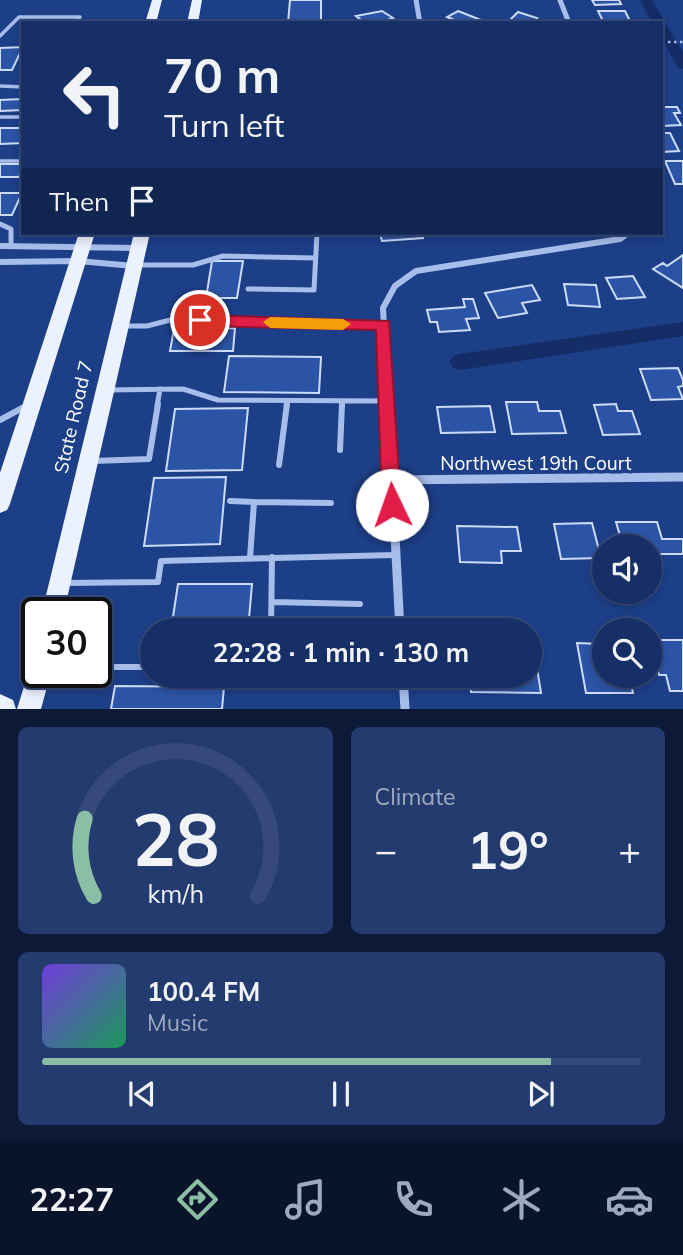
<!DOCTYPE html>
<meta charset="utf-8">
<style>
:root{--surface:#162f66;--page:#233b6f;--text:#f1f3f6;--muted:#9ea9bf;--line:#354a7a;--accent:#8abfa5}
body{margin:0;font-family:Mulish,sans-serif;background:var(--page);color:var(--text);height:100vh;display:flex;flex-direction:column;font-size:26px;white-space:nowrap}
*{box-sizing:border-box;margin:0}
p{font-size:23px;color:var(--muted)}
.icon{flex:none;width:38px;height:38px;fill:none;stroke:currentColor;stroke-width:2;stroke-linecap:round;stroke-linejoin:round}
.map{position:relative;height:709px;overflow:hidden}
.drawer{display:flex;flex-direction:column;gap:18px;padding:18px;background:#0c1a38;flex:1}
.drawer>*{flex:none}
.top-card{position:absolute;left:21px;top:21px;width:642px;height:214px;border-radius:0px;box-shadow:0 4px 10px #0003,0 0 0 2px var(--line);background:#162f66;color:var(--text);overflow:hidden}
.fabs{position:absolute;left:592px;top:534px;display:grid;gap:14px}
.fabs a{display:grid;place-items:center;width:70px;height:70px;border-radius:50%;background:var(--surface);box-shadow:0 4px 10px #0003,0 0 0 2px var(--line);font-size:35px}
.speed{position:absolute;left:21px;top:597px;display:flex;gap:14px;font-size:35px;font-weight:700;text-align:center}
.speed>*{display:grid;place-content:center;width:91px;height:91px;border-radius:50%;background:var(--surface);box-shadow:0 4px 10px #0003,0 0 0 2px var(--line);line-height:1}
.speed .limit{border:4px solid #111;border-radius:10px;background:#fff;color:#111}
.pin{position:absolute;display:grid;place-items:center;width:60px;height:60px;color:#fff;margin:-30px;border:4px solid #fff;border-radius:50%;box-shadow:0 2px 7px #0007}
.me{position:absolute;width:77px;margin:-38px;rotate:357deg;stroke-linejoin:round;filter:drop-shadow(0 0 5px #0008)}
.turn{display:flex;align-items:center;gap:24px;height:147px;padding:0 28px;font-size:32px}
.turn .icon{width:91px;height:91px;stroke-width:2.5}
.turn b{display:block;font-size:49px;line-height:60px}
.then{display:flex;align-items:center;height:66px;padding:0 28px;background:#0003;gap:14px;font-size:26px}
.big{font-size:52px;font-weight:700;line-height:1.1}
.drawer .tile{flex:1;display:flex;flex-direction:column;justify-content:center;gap:10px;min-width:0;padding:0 24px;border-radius:10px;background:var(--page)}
.drawer .dial{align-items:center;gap:0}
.dial svg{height:182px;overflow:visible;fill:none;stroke:var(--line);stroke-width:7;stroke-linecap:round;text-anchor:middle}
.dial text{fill:var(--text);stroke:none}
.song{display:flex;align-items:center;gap:21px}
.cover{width:84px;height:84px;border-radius:10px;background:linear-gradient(135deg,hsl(260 70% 55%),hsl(150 70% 35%))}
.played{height:7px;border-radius:4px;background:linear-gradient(90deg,var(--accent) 85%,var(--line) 85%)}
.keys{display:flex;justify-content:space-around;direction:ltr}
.heat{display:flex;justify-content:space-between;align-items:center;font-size:38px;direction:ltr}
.drawer .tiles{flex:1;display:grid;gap:18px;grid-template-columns:1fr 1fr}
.tile:last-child{grid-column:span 2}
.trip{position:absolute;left:140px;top:618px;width:402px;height:70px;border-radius:35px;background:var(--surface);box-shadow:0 4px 10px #0003,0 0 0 2px var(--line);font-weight:700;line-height:70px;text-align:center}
.dock{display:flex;height:112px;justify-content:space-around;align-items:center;background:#091329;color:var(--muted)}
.dock .icon{width:49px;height:49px}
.dock .current{color:var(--accent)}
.dock b{font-size:32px;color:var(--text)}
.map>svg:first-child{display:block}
</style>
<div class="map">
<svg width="683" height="709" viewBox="0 0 683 709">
<rect width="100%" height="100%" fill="#1d3f88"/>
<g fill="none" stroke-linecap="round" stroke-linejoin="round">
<path fill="#142d67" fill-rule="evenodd" d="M640 0H652L683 52V69L678 68 662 38V23H652Z
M683 322V336L460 370 453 368 449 362 453 356 460 354Z"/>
</g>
<path fill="#2c54a6" stroke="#ccdbf8" stroke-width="2" d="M290 0H321V23H288Z
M592 0H619L621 4 595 5Z
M382 11 393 18 379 23H365L356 16Z
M458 11 486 22 462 23 447 17Z
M598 11H625L631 23H604Z
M518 12 537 18 530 23H507Z
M23 47 12 70H0V48Z
M23 99V110L0 111V100Z
M662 107H677L680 113H674L681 125 662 126Z
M0 128H23V143L0 144Z
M662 133H670L679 151 662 152Z
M665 161H683V184H675Z
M0 164H23V168L19 177H0Z
M0 193H22L12 215H0Z
M380 233H421L423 238 382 241Z
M683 255V288L653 269 663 263 667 266Z
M212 261H243L237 298H206Z
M633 276 645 297 617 299 606 278Z
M564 284 596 285 600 307 568 305Z
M532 285 540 300 522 303 527 313 498 318 485 293Z
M463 299H473L479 318 466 319 470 330 439 332 437 322H430L427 310 465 307Z
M235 328 233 351H170L174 329Z
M229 356 321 357 319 393 224 392Z
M678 368 683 380V386L678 387 683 399 651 400 640 369Z
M506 402H537L539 411H560L566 433 512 434Z
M616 404 618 411H632L640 434 603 435 594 405Z
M490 406 495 432 441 433 437 407Z
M248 408 242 470 166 471 175 409Z
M226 477 220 544 144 546 154 478Z
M616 522H657L662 539H683V554H649V546H623Z
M592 523 601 558 561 559 554 524Z
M457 526 517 527 521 551H501L502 563 460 562Z
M178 584H252L248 630H171Z
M650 640H683V691H670L666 675H659Z
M577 643 601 644 604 676H629L633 693H586Z
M530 649H534L541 693 471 692 470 676H530Z
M115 686 224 687 222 709H111Z"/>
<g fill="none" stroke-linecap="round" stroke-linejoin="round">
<path stroke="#a7beeb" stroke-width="2.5" stroke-dasharray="2.5 3.5" stroke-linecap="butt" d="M662 42H683"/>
<path stroke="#a7beeb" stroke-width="3.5" d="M0 36 19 17H80L76 23
M0 86 23 87
M0 117H23
M0 161H23"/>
<path stroke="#a7beeb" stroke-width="5" d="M0 224 11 229V246
M144 234 262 233
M137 265H193L223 256 315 258
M248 289 314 290 317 233
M123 326H147L174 319 384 325
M107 390 183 389 218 400 387 401
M157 406 160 389
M286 406 287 401
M342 406V401"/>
<path stroke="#a7beeb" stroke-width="6" d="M0 420 26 406
M340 450 342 404
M93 461 149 459 158 404
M279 465 287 404
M230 501 254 502
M250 558 254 502 331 503
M65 583 158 582 161 561 395 555
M272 602 360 604
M271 630 272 557
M96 667H152"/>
<path stroke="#a7beeb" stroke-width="5" d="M416 0 420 23
M560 0 569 23"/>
<path stroke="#a7beeb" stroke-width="6" d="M0 246 138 248
M0 262 78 261 134 266
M388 406 383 308 395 286 416 271 620 239 628 233"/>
<path stroke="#a7beeb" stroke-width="9" d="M388 404 400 630
M390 480 683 477
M403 676 405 709"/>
<path fill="#ecf1fe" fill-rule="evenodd" d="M152 0H162L156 23H145Z
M192 0H202L198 23H187Z
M79 233H95L10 504 7 510 0 513V473Z
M134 233H150L64 612H42Z
M37 661V672H51L41 709H17L31 664Z
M0 694 13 700 16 709H0Z"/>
</g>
<path fill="#e11d48" stroke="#92132f" stroke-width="2" d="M200 315 389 321 401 505 398 510 392 513 385 510 382 505 376 330 200 326 193 320Z"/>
<path fill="#f59e0b" d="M270 317 343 319 351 324 343 330 270 328 263 322Z"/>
<g text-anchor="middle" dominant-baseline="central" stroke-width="7" stroke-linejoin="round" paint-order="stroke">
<g font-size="19" fill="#fff" stroke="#1d3f88">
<text transform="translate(73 417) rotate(-77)">State Road 7</text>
<text x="536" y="463">Northwest 19th Court</text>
</g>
</g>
</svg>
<div class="fabs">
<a><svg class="icon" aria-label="sound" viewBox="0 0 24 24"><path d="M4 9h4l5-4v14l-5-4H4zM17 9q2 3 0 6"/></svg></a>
<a><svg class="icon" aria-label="search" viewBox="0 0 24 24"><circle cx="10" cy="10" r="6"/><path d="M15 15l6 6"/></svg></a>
</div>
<div class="speed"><div class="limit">30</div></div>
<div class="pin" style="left:200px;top:320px;background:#d93025"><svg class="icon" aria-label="arrive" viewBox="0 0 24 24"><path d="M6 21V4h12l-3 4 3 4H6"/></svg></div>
<svg class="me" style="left:392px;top:505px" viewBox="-20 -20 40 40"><circle r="19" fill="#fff"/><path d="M0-13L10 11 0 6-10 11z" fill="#e11d48"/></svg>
<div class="trip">22:28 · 1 min · 130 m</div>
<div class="top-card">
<div class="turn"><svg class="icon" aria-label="left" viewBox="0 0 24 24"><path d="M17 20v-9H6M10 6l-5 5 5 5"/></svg><div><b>70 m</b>Turn left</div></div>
<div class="then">Then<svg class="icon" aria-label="arrive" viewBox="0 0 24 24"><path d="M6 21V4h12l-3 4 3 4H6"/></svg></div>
</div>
</div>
<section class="drawer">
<div class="tiles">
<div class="tile dial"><svg viewBox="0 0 100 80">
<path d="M14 69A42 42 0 1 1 86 69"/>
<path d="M14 69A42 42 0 0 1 10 35" stroke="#8abfa5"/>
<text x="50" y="56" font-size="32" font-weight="700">28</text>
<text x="50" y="72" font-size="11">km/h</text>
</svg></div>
<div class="tile"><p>Climate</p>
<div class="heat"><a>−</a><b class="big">19°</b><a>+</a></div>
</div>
<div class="tile">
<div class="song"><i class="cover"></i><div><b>100.4 FM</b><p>Music</p></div></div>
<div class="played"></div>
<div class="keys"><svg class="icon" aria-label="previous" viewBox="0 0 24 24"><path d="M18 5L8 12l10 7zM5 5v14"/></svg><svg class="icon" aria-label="pause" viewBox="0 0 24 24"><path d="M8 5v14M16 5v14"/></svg><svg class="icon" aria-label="next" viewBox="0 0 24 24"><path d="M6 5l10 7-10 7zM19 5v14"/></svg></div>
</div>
</div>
</section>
<nav class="dock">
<b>22:27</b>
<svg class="icon current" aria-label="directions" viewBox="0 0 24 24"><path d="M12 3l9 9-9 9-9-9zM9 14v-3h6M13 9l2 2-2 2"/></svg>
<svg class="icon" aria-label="music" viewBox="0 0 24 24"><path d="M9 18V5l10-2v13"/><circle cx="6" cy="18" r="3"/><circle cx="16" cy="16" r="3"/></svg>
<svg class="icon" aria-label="phone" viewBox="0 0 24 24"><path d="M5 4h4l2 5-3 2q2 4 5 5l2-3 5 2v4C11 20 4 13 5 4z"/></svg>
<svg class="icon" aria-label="climate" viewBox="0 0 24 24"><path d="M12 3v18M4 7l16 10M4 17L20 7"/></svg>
<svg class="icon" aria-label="car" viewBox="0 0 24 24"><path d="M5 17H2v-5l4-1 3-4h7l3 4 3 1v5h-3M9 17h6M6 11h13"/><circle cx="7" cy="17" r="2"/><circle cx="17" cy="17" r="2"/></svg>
</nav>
